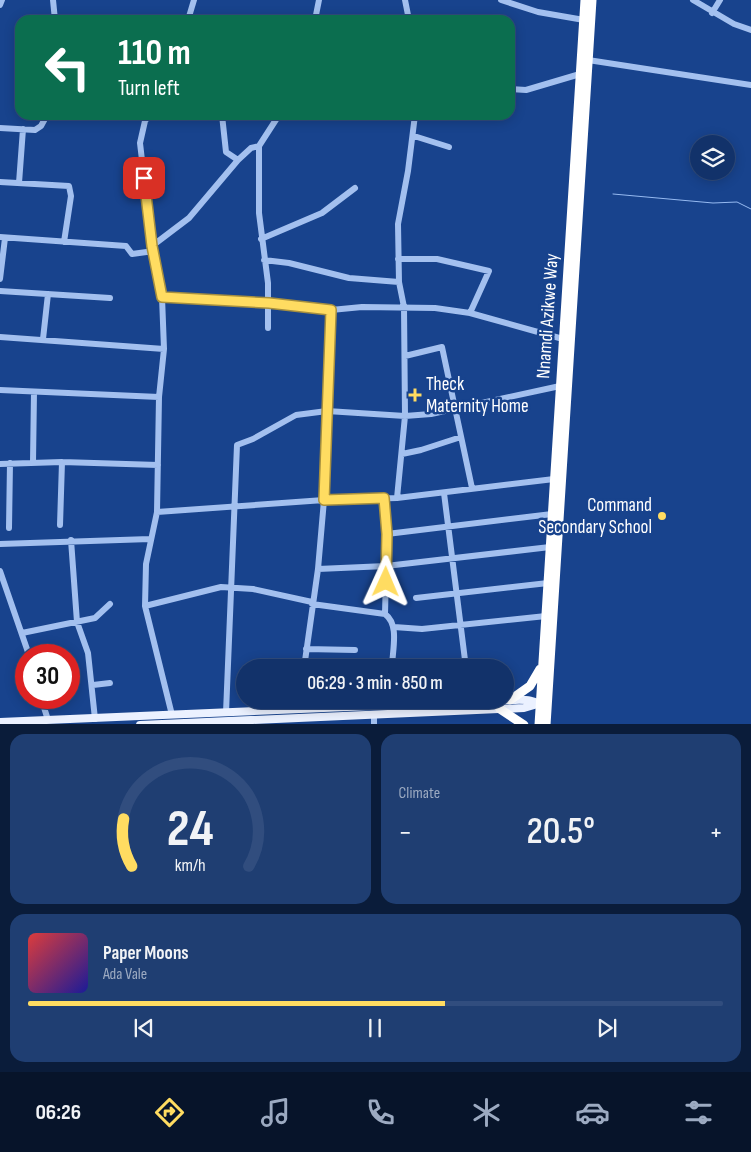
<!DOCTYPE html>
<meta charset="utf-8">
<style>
:root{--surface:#12326a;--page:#1f3e72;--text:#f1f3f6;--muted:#9caac1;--line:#314d7e;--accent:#ffdc61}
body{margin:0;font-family:"Sofia Sans Condensed",sans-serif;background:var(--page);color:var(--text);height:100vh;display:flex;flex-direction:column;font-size:19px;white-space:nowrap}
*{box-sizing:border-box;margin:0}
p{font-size:16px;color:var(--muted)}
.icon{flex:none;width:28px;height:28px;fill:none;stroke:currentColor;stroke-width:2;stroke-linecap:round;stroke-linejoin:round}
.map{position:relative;height:724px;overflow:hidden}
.sheet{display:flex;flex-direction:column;gap:10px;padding:10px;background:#0a1c3a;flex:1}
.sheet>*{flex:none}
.hud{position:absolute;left:15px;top:15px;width:500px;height:105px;border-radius:15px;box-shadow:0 2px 12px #0003,0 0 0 1px var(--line);background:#0b6e4f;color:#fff;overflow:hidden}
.tools{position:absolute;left:690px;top:135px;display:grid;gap:10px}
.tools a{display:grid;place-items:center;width:45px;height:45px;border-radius:50%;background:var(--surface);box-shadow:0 2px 12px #0003,0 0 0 1px var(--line);font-size:25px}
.speed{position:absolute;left:15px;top:644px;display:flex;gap:10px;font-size:25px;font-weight:700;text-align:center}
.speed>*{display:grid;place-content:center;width:65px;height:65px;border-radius:50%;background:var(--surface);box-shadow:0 2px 12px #0003,0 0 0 1px var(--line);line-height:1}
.speed .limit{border:8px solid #d22;background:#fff;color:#111}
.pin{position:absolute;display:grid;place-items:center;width:42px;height:42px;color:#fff;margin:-21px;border-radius:10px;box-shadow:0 2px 8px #0006}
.me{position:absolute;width:55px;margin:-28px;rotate:1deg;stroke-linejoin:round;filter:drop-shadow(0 0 4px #0008)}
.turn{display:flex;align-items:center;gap:18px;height:105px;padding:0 20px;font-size:22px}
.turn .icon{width:65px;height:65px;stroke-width:2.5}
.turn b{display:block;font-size:35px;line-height:42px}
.big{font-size:38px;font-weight:600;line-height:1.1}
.sheet .tile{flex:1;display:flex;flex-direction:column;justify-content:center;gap:8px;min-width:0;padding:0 18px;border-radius:15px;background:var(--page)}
.sheet .dial{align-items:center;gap:0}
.dial svg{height:130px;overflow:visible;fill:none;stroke:var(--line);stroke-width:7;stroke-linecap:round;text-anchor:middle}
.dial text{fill:var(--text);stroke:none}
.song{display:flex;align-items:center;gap:15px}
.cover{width:60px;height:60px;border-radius:8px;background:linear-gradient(135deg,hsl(0 70% 55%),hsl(240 70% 35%))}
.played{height:5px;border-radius:2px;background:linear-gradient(90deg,var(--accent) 60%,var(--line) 60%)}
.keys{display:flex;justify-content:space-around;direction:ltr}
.heat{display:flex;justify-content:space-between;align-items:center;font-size:28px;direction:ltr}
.sheet .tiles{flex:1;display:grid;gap:10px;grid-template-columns:1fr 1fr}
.tile:last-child{grid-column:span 2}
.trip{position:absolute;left:236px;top:659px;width:278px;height:50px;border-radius:25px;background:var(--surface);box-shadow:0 2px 12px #0003,0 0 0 1px var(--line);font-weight:600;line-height:50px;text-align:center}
.dock{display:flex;height:80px;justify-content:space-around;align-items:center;background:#07142a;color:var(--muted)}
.dock .icon{width:35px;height:35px}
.dock .on{color:var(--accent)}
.dock b{font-size:22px;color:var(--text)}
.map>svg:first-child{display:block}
</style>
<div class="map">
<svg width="751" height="725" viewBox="0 0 751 725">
<rect width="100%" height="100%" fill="#18438d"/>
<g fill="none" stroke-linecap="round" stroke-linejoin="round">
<path stroke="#96baf1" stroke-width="1" d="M613 194 713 203 737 202 751 209"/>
<path stroke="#a3c0ef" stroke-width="6" d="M53 0 55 20
M405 0 409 20
M501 0 538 12 584 20
M693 0 734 24 751 30
M0 5 2 0
M712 13 720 0
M188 20 194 0
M315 20 319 0
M588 60 751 85
M510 89 526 90 580 74
M149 115 145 121 140 143 152 246 162 297 164 349 159 397 157 512 146 564 145 606 172 715
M222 115 226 152 238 160
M0 128 35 130 41 126 47 115
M414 136 449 147
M259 146V213L268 283V328
M0 182 69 186 71 196 64 242
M19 183 23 129
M0 237 126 246 132 254 154 251
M261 239 322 213 355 188
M152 246 189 218 238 160 251 148 259 146 279 115
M398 259H437L489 271 470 313
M264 260 289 263 349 278 399 282
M0 279 5 238
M0 291 110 298
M162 297 269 303 331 310 362 307 435 308 470 313 563 339
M0 337 164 349
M43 339 48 294
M405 356 442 347 472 488
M0 390 159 397
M402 454 421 450 461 437
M33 462 34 392
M0 464 62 462 158 465
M444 493 466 668
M384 498 387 534 385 614
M397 498 405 416 404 307 399 282 398 224 408 171 415 115
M157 512 324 500 397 498 554 479
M60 525 62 462
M9 528 10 463
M387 534 552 514
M71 540 77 622 88 653 95 719
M0 544 150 539
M318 569 386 566 550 547
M0 571 29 655
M416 598 548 583
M312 604 385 614C400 625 392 651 392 668
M145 606 221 587 253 589 312 602
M394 627 422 629 546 616
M22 633 95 618 110 604
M306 649 355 650
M304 668 318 569 324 500 331 310
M93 685 110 683
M41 698 48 720
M300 710 301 700
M226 713 237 445 253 439 296 415 327 411 405 416 431 414 560 386
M374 725V714"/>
<path stroke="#ebf1ff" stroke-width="8" d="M0 722 510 700C522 700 535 698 543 708
M140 725 524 708 541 703"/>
<path stroke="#fff" stroke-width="9" d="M510 700 530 686 540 669
M500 709 524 725
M539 725 585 0
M546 725 592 0"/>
</g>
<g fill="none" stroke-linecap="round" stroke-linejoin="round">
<defs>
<path id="route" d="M144 178 152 246 162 297 269 303 331 310 324 500 384 498 387 534 386 582"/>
</defs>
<use href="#route" stroke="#a68f3f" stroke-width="12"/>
<use href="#route" stroke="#ffdc61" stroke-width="9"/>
</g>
<g fill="#ffdc61" stroke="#18438d" stroke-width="2">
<path d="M412.5 387.5h5v5h5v5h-5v5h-5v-5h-5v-5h5z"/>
<circle cx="662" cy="516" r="5"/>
</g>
<g text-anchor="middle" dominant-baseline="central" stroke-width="5" stroke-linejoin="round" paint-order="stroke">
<g font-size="19" fill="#fff" stroke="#18438d">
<text transform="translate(548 316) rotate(-86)">Nnamdi Azikwe Way</text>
</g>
<g font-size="19" fill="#fff" stroke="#18438d" text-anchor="start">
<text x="426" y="384">Theck<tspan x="426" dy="22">Maternity Home</tspan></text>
<text x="652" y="505" text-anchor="end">Command<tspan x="652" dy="22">Secondary School</tspan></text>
</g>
</g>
</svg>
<div class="tools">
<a><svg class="icon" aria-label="layers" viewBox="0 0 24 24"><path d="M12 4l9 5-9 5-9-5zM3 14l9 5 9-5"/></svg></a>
</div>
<div class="speed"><div class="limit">30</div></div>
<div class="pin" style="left:144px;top:178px;background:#d93025"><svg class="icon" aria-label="arrive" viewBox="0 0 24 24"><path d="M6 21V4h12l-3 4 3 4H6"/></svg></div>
<svg class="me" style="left:386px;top:582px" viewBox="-20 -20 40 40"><path d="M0-17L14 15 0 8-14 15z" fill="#ffdc61" stroke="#fff" stroke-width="4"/></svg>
<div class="trip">06:29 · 3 min · 850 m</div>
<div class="hud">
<div class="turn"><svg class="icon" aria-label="left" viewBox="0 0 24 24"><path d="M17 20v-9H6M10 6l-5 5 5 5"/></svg><div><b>110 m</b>Turn left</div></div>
</div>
</div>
<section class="sheet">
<div class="tiles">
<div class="tile dial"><svg viewBox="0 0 100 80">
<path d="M14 69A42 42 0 1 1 86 69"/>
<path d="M14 69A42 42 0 0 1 9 40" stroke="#ffdc61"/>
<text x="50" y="56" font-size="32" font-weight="700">24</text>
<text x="50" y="72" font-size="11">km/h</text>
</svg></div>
<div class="tile"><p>Climate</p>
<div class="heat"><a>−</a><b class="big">20.5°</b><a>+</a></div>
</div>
<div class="tile">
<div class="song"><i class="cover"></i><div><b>Paper Moons</b><p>Ada Vale</p></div></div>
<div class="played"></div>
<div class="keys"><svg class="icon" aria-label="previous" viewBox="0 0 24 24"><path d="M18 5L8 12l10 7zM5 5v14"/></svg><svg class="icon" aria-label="pause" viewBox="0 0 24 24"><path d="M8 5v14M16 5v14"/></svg><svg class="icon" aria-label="next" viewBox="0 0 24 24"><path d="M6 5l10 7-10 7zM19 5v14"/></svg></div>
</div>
</div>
</section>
<nav class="dock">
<b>06:26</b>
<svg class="icon on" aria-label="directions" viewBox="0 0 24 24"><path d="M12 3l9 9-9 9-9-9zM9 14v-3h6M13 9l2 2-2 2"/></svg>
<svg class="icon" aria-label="music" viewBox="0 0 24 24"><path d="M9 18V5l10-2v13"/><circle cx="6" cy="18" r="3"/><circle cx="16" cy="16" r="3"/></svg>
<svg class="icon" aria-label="phone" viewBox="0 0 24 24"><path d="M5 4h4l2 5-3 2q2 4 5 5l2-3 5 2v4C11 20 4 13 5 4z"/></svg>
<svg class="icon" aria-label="climate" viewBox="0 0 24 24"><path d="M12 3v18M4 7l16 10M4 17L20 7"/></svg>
<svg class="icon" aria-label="car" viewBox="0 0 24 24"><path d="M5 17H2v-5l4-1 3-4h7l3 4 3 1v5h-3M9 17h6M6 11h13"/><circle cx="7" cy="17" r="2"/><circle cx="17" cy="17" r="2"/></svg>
<svg class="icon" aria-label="filters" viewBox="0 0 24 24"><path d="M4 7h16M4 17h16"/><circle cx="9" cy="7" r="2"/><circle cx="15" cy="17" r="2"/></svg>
</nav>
